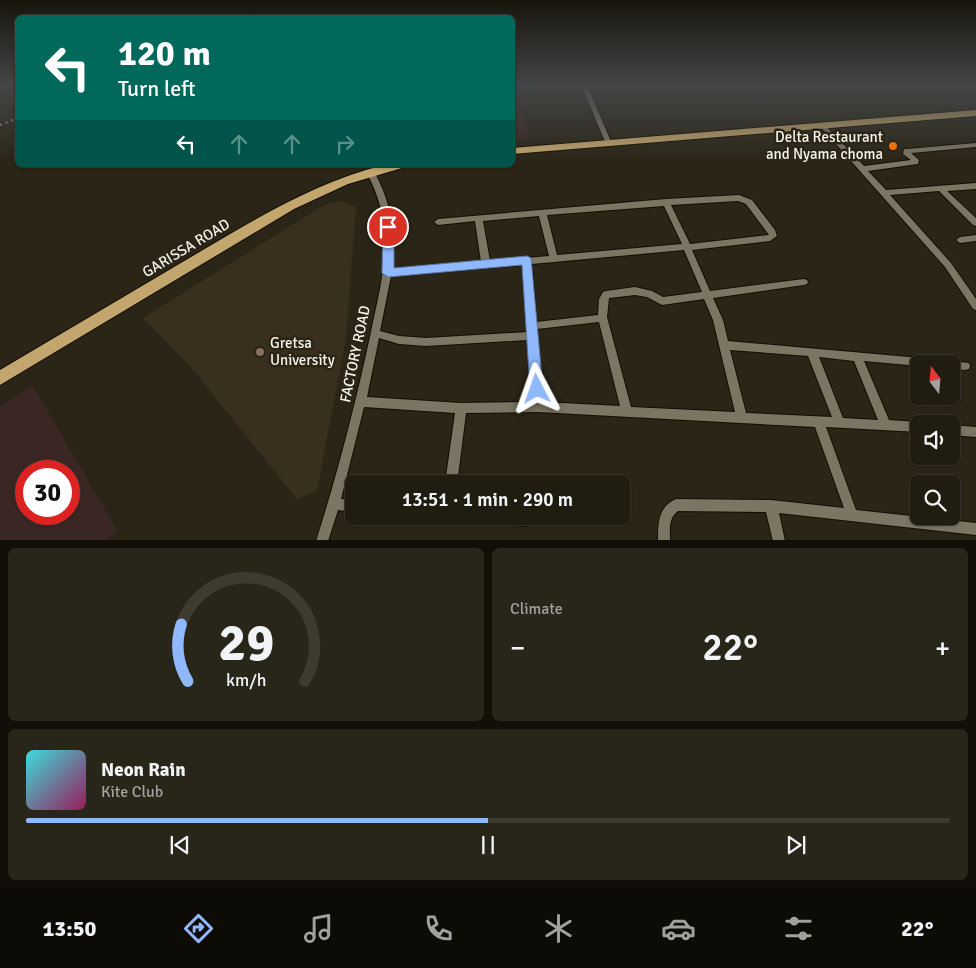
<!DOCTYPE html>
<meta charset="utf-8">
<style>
:root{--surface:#201c10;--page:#282519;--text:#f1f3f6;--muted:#a2a19f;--line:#3d3a30;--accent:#90b8fd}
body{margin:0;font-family:Signika,sans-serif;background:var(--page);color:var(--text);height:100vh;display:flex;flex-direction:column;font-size:19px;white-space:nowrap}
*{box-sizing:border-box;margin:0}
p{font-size:16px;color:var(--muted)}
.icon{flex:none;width:28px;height:28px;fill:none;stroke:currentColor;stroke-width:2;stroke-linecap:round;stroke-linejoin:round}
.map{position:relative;height:540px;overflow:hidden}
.panel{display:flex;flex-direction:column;gap:8px;padding:8px;background:#120f09;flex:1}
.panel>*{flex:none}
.hud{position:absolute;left:15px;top:15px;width:500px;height:152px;border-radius:8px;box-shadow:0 1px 4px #0004,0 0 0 1px var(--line);background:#00695c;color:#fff;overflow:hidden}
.needle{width:32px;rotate:344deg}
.fabs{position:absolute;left:910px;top:355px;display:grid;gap:10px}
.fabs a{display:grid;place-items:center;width:50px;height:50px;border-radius:8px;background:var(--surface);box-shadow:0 1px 4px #0004,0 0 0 1px var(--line);font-size:25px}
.speed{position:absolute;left:15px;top:460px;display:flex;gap:10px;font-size:25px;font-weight:700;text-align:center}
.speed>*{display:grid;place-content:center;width:65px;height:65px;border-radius:50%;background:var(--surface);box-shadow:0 1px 4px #0004,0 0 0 1px var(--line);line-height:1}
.speed .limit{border:8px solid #d22;background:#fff;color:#111}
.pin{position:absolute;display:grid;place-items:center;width:42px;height:42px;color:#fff;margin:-21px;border:2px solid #fff;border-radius:50%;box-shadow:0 1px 5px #0007}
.me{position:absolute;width:55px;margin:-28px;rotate:356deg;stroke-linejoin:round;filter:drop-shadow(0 0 4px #0008)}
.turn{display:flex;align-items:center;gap:18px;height:105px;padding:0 20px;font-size:22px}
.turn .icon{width:65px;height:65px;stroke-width:2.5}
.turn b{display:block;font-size:35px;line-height:42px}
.lanes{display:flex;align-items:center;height:48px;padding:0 20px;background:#0003;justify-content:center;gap:25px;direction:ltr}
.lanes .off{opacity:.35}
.big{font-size:38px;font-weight:600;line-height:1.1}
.panel .widget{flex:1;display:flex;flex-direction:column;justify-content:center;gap:8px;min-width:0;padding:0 18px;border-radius:8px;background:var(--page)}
.panel .dial{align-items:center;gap:0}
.dial svg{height:130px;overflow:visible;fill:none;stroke:var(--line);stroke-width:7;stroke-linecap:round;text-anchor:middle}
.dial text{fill:var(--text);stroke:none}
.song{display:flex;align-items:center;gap:15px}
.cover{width:60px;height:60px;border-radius:8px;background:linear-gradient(135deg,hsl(180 70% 55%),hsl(330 70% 35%))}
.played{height:5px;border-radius:2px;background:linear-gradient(90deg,var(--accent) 50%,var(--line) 50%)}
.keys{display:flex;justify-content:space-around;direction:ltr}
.heat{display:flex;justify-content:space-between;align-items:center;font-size:28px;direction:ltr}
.panel .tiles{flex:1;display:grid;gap:8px;grid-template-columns:1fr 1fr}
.widget:last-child{grid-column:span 2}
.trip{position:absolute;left:345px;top:475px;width:285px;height:50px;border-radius:8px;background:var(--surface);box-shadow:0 1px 4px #0004,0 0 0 1px var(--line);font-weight:600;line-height:50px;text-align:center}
.menu{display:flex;height:80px;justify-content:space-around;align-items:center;background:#0d0b06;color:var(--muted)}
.menu .icon{width:35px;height:35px}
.menu .active{color:var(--accent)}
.menu b{font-size:22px;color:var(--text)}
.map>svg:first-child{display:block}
</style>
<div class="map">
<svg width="976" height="541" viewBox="0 0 976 541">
<rect width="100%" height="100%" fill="#2a2516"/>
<path fill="#3a2724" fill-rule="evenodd" d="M513 85H517L529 138 513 139Z
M33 386 118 532 107 540H0V406ZM26 471H69V514H26Z"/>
<path fill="#392f1f" d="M341 201 356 207 346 338 317 491 297 499 189 365 143 318 319 208 327 204Z"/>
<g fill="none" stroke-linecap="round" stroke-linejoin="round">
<defs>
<path id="minor" d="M581 85H587L612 144 611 146H609L606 144Z
M822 123 824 124 864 166 911 160 903 154 904 149H907L976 143V147L911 153 919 160 918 164 868 171 886 190 976 183V189L947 191 976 218V226L973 225 939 191 890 195 951 263 976 299V310L973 309 945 267 820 126 819 125Z
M368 171H374L375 173C392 206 396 232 391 269L481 262 475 221 438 225 434 222 438 219 666 199 739 195 752 200 775 230 777 236 770 241 692 250 710 291 804 279 807 280 808 282 807 284 804 285 713 298 723 320 728 341 943 360 947 362 951 361 969 363 970 366 969 369 965 370 951 369V364H919V366L864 361 889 420 919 422 923 423 919 424V432L826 427 856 510 976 523V535L779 513 785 541H773L766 512 678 511C668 519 670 529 670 541H658C658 523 658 507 676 499L771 500 844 508 815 427 538 412 466 413 457 484H445L455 413 364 407 341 499 354 500V512L338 510 328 541H316C338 472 356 402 371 332 378 297 388 262 384 227 382 207 376 191 367 173ZM738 201 746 204 769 235 690 244 671 205ZM664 206 682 244 557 255 547 215ZM539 216 549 256 490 261 483 221ZM684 250 702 292 663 297 652 291 635 287 606 291 603 292 599 299 598 315 536 322 532 264ZM523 265 528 332 426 338 399 336 380 331 391 276ZM635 295 647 297 662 305 704 299 713 320 735 412 631 407 607 317 609 298ZM599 322 620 406 543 402 537 329ZM379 338 399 344 426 346 528 340 532 402 461 403 367 397ZM730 350 808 356 832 417 746 413ZM819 357 854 361 878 420 843 418Z
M976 235V241L960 243 956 240 960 237Z
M951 425 976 427V437L951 435Z
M498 516H532L533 520 531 524C523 528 508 524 500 520Z"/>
<path id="trunk" d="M976 110V116L512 154V148Z
M384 165H404L402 168 348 184 294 209 0 385V370C62 333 124 297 186 260 249 223 312 183 384 165Z"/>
</defs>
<use href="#minor" stroke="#130e02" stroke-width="2"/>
<use href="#trunk" stroke="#130e02" stroke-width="2"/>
<use href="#minor" fill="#7b7564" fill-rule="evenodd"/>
<use href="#trunk" fill="#c3a66d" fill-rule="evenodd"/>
<path stroke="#a7a397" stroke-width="2" stroke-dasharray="2 4" stroke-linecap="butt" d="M0 125 18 118"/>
</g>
<linearGradient id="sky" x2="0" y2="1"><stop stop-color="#17140c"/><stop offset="0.53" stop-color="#444647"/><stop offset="1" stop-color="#444647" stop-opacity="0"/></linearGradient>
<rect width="976" height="161" fill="url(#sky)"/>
<path fill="#90b8fd" stroke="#5e78a4" d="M388 224 394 227V268L527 256 531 258 543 389 541 394 537 395 532 394 530 389 522 265 388 277 382 273 383 227Z"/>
<circle fill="#e8710a" stroke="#2a2516" stroke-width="2" cx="893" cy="146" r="5"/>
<circle fill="#8d6e63" stroke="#2a2516" stroke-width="2" cx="260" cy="352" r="5"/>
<g text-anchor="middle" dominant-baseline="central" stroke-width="5" stroke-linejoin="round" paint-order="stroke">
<g font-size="15" fill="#f6f3e9" stroke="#2a2516" text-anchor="end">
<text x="883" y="137">Delta Restaurant<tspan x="883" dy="17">and Nyama choma</tspan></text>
<text x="270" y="343" text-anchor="start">Gretsa<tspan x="270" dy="17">University</tspan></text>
</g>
<g font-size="15" fill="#f6f3e9" stroke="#2a2516">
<text transform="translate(186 248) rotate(-31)">GARISSA ROAD</text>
<text transform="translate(355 354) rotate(-78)">FACTORY ROAD</text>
</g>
</g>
</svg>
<div class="fabs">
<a><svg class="needle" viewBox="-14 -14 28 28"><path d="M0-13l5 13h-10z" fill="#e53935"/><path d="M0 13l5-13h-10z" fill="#a2a19f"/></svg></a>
<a><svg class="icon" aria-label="sound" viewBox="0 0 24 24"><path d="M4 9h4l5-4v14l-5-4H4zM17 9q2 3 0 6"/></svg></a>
<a><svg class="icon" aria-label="search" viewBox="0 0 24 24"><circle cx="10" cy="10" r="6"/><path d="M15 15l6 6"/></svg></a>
</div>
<div class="speed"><div class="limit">30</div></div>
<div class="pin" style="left:388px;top:227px;background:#d93025"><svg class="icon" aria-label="arrive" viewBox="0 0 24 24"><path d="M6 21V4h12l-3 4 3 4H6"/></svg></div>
<svg class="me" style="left:537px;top:389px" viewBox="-20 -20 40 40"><path d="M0-17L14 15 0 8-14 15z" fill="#90b8fd" stroke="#fff" stroke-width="4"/></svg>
<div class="trip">13:51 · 1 min · 290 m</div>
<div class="hud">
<div class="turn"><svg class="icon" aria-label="left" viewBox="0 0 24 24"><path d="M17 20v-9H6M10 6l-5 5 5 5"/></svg><div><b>120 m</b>Turn left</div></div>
<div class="lanes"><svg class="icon" aria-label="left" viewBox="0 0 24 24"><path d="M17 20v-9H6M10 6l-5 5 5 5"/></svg><svg class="icon off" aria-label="ahead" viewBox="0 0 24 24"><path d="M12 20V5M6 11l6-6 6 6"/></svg><svg class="icon off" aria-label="ahead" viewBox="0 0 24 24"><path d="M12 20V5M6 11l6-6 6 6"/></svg><svg class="icon off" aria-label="right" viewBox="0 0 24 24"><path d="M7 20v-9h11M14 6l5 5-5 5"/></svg></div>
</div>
</div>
<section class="panel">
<div class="tiles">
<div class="widget dial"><svg viewBox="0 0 100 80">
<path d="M14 69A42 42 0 1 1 86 69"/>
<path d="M14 69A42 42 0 0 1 10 34" stroke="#90b8fd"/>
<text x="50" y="56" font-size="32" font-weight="700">29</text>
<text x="50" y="72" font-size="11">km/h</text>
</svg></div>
<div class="widget"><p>Climate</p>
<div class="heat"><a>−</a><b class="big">22°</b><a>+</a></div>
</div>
<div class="widget">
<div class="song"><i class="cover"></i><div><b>Neon Rain</b><p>Kite Club</p></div></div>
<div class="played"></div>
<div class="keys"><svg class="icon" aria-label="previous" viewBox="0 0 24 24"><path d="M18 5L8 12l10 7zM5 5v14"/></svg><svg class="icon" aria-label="pause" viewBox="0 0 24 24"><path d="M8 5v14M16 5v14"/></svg><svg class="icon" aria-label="next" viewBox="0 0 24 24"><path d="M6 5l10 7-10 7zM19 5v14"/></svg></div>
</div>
</div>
</section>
<nav class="menu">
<b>13:50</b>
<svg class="icon active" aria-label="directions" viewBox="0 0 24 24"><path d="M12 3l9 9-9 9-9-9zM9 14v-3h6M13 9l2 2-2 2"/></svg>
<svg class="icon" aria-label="music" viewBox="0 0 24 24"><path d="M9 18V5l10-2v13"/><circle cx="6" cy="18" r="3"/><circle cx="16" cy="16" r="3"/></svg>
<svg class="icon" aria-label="phone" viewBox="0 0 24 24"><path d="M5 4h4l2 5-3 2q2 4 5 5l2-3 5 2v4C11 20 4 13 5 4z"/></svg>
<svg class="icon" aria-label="climate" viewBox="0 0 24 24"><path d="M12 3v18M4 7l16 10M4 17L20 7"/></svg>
<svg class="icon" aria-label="car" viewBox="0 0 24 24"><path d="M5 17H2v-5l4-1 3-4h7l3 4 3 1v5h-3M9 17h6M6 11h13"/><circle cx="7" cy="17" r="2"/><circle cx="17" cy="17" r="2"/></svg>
<svg class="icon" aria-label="filters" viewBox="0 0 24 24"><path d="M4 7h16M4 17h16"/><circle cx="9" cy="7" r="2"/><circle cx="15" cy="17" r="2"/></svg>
<b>22°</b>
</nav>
